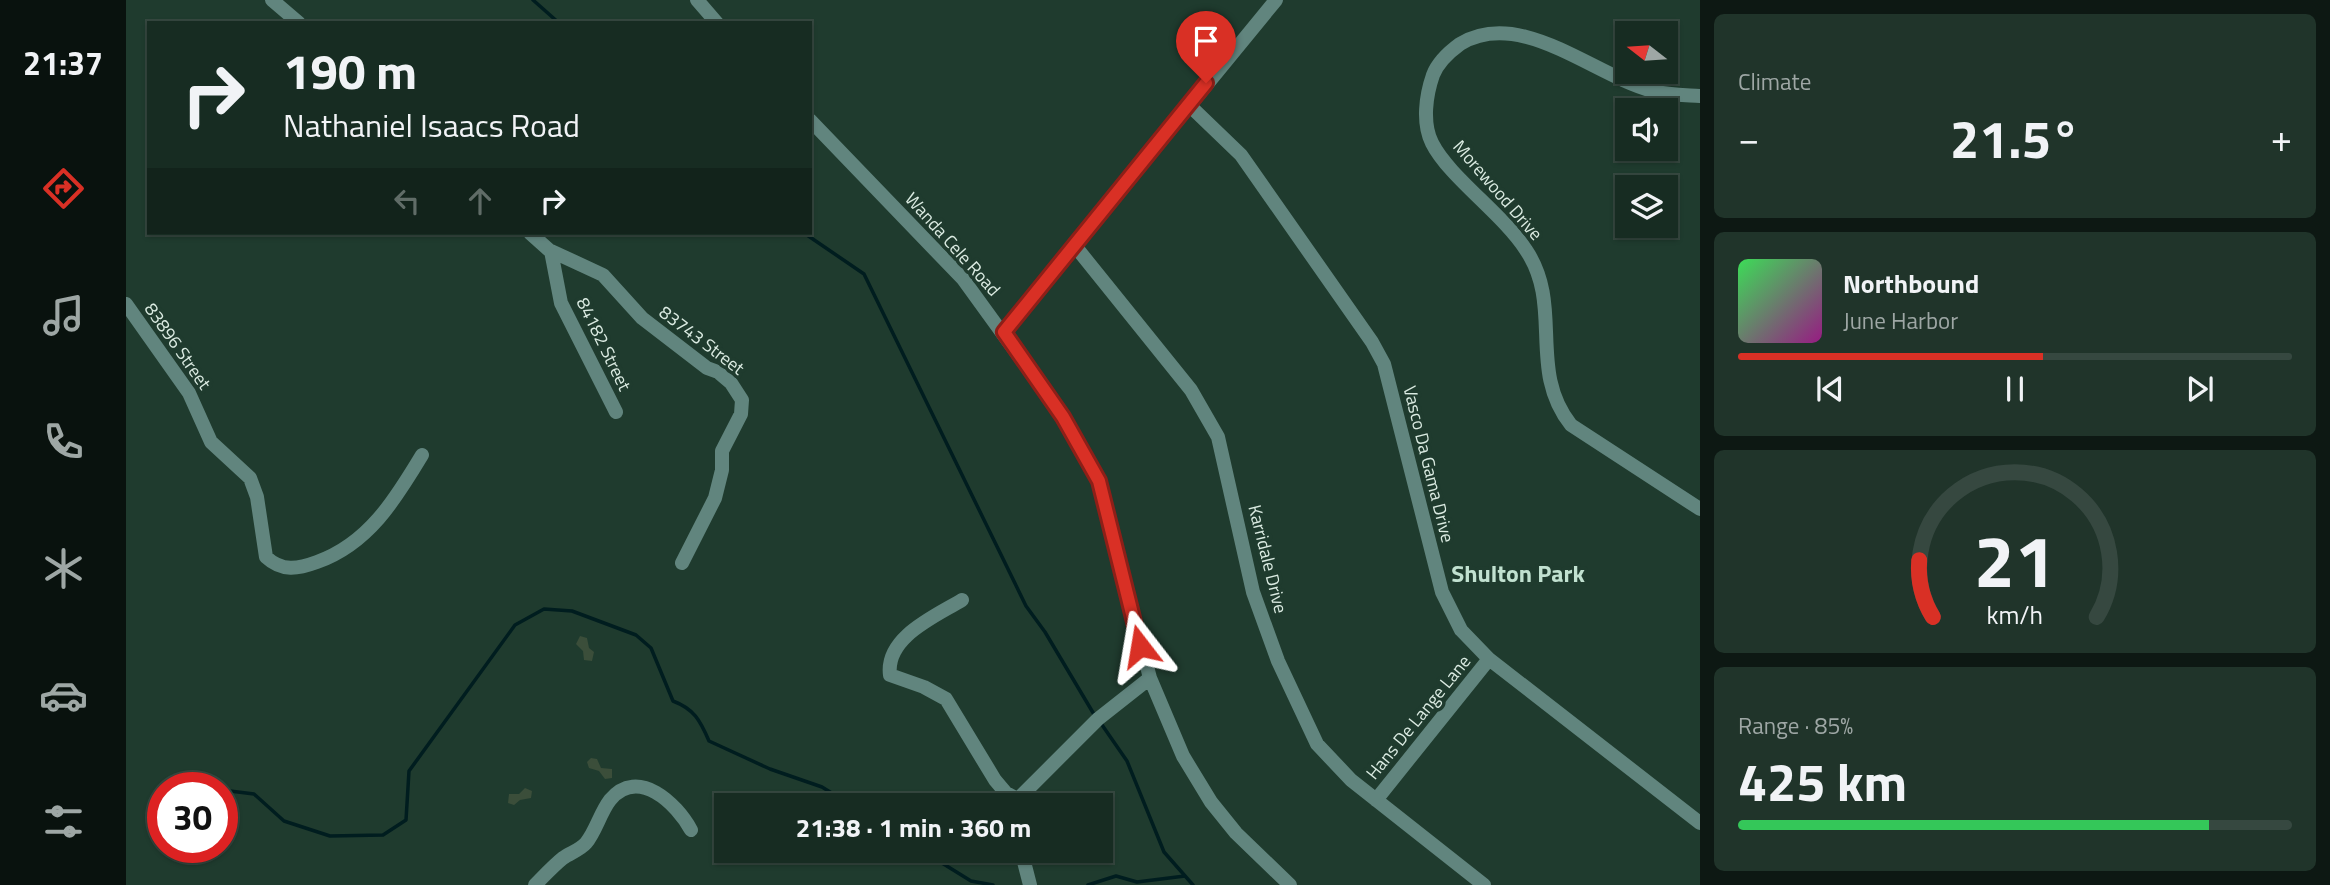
<!DOCTYPE html>
<meta charset="utf-8">
<style>
:root{--surface:#172c22;--page:#20342a;--text:#f1f3f6;--muted:#9ea7a5;--line:#364840;--accent:#d93025}
body{margin:0;font-family:"Titillium Web",sans-serif;background:var(--page);color:var(--text);height:100vh;display:flex;flex-direction:column;font-size:26px;white-space:nowrap}
*{box-sizing:border-box;margin:0}
p{font-size:23px;color:var(--muted)}
.icon{flex:none;width:38px;height:38px;fill:none;stroke:currentColor;stroke-width:2;stroke-linecap:round;stroke-linejoin:round}
.map{position:relative;flex:1;overflow:hidden}
.drawer{display:flex;flex-direction:column;gap:14px;padding:14px;background:#0d1813;width:630px}
.drawer>*{flex:none}
.hud{position:absolute;left:21px;top:21px;width:665px;height:214px;border-radius:0px;box-shadow:0 2px 5px #0004,0 0 0 2px var(--line);background:#172c22;color:var(--text);overflow:hidden}
.needle{width:46px;rotate:287deg}
.buttons{position:absolute;left:1489px;top:21px;display:grid;gap:14px}
.buttons a{display:grid;place-items:center;width:63px;height:63px;border-radius:0px;background:var(--surface);box-shadow:0 2px 5px #0004,0 0 0 2px var(--line);font-size:35px}
.speed{position:absolute;left:21px;top:772px;display:flex;gap:14px;font-size:35px;font-weight:700;text-align:center}
.speed>*{display:grid;place-content:center;width:91px;height:91px;border-radius:50%;background:var(--surface);box-shadow:0 2px 5px #0004,0 0 0 2px var(--line);line-height:1}
.speed .limit{border:10px solid #d22;background:#fff;color:#111}
.pin{position:absolute;display:grid;place-items:center;width:60px;height:60px;color:#fff;margin:-72px -30px;border-radius:50% 50% 50% 0;rotate:-45deg;box-shadow:0 0 7px #0007}
.pin .icon{rotate:45deg}
.me{position:absolute;width:77px;margin:-38px;rotate:346deg;stroke-linejoin:round;filter:drop-shadow(0 0 5px #0008)}
.turn{display:flex;align-items:center;gap:24px;height:147px;padding:0 21px;font-size:32px}
.turn .icon{width:91px;height:91px;stroke-width:2.5}
.turn b{display:block;font-size:49px;line-height:60px}
.lanes{display:flex;align-items:center;height:66px;padding:0 21px;background:#0003;justify-content:center;gap:35px;direction:ltr}
.lanes .off{opacity:.35}
.big{font-size:52px;font-weight:700;line-height:1.1}
.drawer .widget{flex:1;display:flex;flex-direction:column;justify-content:center;gap:10px;min-width:0;padding:0 24px;border-radius:10px;background:var(--page)}
.drawer .dial{align-items:center;gap:0}
.dial svg{height:182px;overflow:visible;fill:none;stroke:var(--line);stroke-width:7;stroke-linecap:round;text-anchor:middle}
.dial text{fill:var(--text);stroke:none}
.song{display:flex;align-items:center;gap:21px}
.cover{width:84px;height:84px;border-radius:10px;background:linear-gradient(135deg,hsl(130 70% 55%),hsl(310 70% 35%))}
.played{height:7px;border-radius:4px;background:linear-gradient(90deg,var(--accent) 55%,var(--line) 55%)}
.keys{display:flex;justify-content:space-around;direction:ltr}
.heat{display:flex;justify-content:space-between;align-items:center;font-size:38px;direction:ltr}
.charge{height:10px;border-radius:5px;background:linear-gradient(90deg,#34c759 85%,var(--line) 0)}
.trip{position:absolute;left:588px;top:793px;width:399px;height:70px;border-radius:0px;background:var(--surface);box-shadow:0 2px 5px #0004,0 0 0 2px var(--line);font-weight:700;line-height:70px;text-align:center}
main{display:flex;flex:1;min-height:0}
.tabs{display:flex;flex-direction:column;width:126px;justify-content:space-around;align-items:center;background:#09120e;color:var(--muted)}
.tabs .icon{width:49px;height:49px}
.tabs .current{color:var(--accent)}
.tabs b{font-size:32px;color:var(--text)}
.map>svg:first-child{display:block}
</style>
<main>
<nav class="tabs">
<b>21:37</b>
<svg class="icon current" aria-label="directions" viewBox="0 0 24 24"><path d="M12 3l9 9-9 9-9-9zM9 14v-3h6M13 9l2 2-2 2"/></svg>
<svg class="icon" aria-label="music" viewBox="0 0 24 24"><path d="M9 18V5l10-2v13"/><circle cx="6" cy="18" r="3"/><circle cx="16" cy="16" r="3"/></svg>
<svg class="icon" aria-label="phone" viewBox="0 0 24 24"><path d="M5 4h4l2 5-3 2q2 4 5 5l2-3 5 2v4C11 20 4 13 5 4z"/></svg>
<svg class="icon" aria-label="climate" viewBox="0 0 24 24"><path d="M12 3v18M4 7l16 10M4 17L20 7"/></svg>
<svg class="icon" aria-label="car" viewBox="0 0 24 24"><path d="M5 17H2v-5l4-1 3-4h7l3 4 3 1v5h-3M9 17h6M6 11h13"/><circle cx="7" cy="17" r="2"/><circle cx="17" cy="17" r="2"/></svg>
<svg class="icon" aria-label="filters" viewBox="0 0 24 24"><path d="M4 7h16M4 17h16"/><circle cx="9" cy="7" r="2"/><circle cx="15" cy="17" r="2"/></svg>
</nav>
<div class="map">
<svg width="1574" height="885" viewBox="0 0 1574 885">
<rect width="100%" height="100%" fill="#1f3b2e"/>
<g fill="none" stroke-linecap="round" stroke-linejoin="round">
<path stroke="#001d1f" stroke-width="3.5" d="M407 0 433 23
M678 233 738 274 900 606 919 632 969 716
M974 722 1001 761 1038 852 1067 885
M96 790 128 794 158 821 204 836 257 835 280 820 283 771 389 625 418 609 446 611 510 635 525 648 547 701C568 709 574 720 583 741L644 769 696 787 725 805
M33 802 37 801
M795 850 845 881 867 885
M962 885 990 876 1011 882 1059 876"/>
</g>
<path fill="#3b4e3a" d="M454 636 461 638 463 648 468 652 466 661 458 660 457 651 450 644Z
M465 758 471 759 475 768 486 769V778L479 779 473 771 463 768 461 762Z
M399 788 406 791 405 798 394 800 388 805 382 803 383 794H393Z"/>
<g fill="none" stroke-linecap="round" stroke-linejoin="round">
<path stroke="#61857e" stroke-width="14" d="M146 0 173 23
M571 0 591 23
M1574 96C1559 95 1542 95 1527 91 1468 76 1395 7 1334 44 1323 52 1312 62 1307 75 1300 95 1296 123 1306 143 1323 177 1377 214 1400 250 1438 306 1401 370 1445 425L1574 509
M1062 104 1115 155 1246 342 1258 364 1316 592 1335 630 1363 659 1574 823
M684 120 837 279 937 417 973 481 1024 678 1057 756 1085 802 1110 833 1164 885
M404 233 423 250 477 275 516 318 581 368 592 372 605 383 616 400 615 414 596 451V470L589 498 556 563
M949 246 1065 390 1092 437 1127 592 1152 661 1191 744 1225 780 1358 885
M425 251 435 303 490 412
M0 304 63 393 85 442 124 478 131 497 140 557C156 572 172 569 191 562 242 544 269 500 296 455
M878 332 1150 0
M836 600C810 616 759 637 764 675L798 687 820 699 869 780 880 793 893 800
M1250 800 1363 659
M891 805 896 795 972 719 1024 678
M895 850 904 885
M409 885C418 876 427 866 437 858 444 853 454 850 460 843 470 831 474 813 484 800 512 766 551 804 565 830"/>
</g>
<g fill="none" stroke-linecap="round" stroke-linejoin="round">
<defs>
<path id="route" d="M1014 646 973 481 937 417 878 332 1080 83"/>
</defs>
<use href="#route" stroke="#8d1f18" stroke-width="18"/>
<use href="#route" stroke="#d93025" stroke-width="12"/>
</g>
<g text-anchor="middle" dominant-baseline="central" stroke-width="7" stroke-linejoin="round" paint-order="stroke">
<g font-size="18" fill="#dbebe2" stroke="#1f3b2e">
<text transform="translate(1372 190) rotate(49)">Morewood Drive</text>
<text transform="translate(827 244) rotate(48)">Wanda Cele Road</text>
<text transform="translate(576 340) rotate(37)">83743 Street</text>
<text transform="translate(478 344) rotate(64)">84182 Street</text>
<text transform="translate(52 346) rotate(55)">83896 Street</text>
<text transform="translate(1303 464) rotate(76)">Vasco Da Gama Drive</text>
<text transform="translate(1142 559) rotate(76)">Karridale Drive</text>
<text transform="translate(1292 717) rotate(-51)">Hans De Lange Lane</text>
</g>
<g font-size="24" font-weight="bold" fill="#c1e1d0" stroke="#1f3b2e">
<text x="1392" y="573">Shulton Park</text>
</g>
</g>
</svg>
<div class="buttons">
<a><svg class="needle" viewBox="-14 -14 28 28"><path d="M0-13l5 13h-10z" fill="#e53935"/><path d="M0 13l5-13h-10z" fill="#9ea7a5"/></svg></a>
<a><svg class="icon" aria-label="sound" viewBox="0 0 24 24"><path d="M4 9h4l5-4v14l-5-4H4zM17 9q2 3 0 6"/></svg></a>
<a><svg class="icon" aria-label="layers" viewBox="0 0 24 24"><path d="M12 4l9 5-9 5-9-5zM3 14l9 5 9-5"/></svg></a>
</div>
<div class="speed"><div class="limit">30</div></div>
<div class="pin" style="left:1080px;top:83px;background:#d93025"><svg class="icon" aria-label="arrive" viewBox="0 0 24 24"><path d="M6 21V4h12l-3 4 3 4H6"/></svg></div>
<svg class="me" style="left:1014px;top:646px" viewBox="-20 -20 40 40"><path d="M0-17L14 15 0 8-14 15z" fill="#d93025" stroke="#fff" stroke-width="4"/></svg>
<div class="trip">21:38 · 1 min · 360 m</div>
<div class="hud">
<div class="turn"><svg class="icon" aria-label="right" viewBox="0 0 24 24"><path d="M7 20v-9h11M14 6l5 5-5 5"/></svg><div><b>190 m</b>Nathaniel Isaacs Road</div></div>
<div class="lanes"><svg class="icon off" aria-label="left" viewBox="0 0 24 24"><path d="M17 20v-9H6M10 6l-5 5 5 5"/></svg><svg class="icon off" aria-label="ahead" viewBox="0 0 24 24"><path d="M12 20V5M6 11l6-6 6 6"/></svg><svg class="icon" aria-label="right" viewBox="0 0 24 24"><path d="M7 20v-9h11M14 6l5 5-5 5"/></svg></div>
</div>
</div>
<section class="drawer">
<div class="widget"><p>Climate</p>
<div class="heat"><a>−</a><b class="big">21.5°</b><a>+</a></div>
</div>
<div class="widget">
<div class="song"><i class="cover"></i><div><b>Northbound</b><p>June Harbor</p></div></div>
<div class="played"></div>
<div class="keys"><svg class="icon" aria-label="previous" viewBox="0 0 24 24"><path d="M18 5L8 12l10 7zM5 5v14"/></svg><svg class="icon" aria-label="pause" viewBox="0 0 24 24"><path d="M8 5v14M16 5v14"/></svg><svg class="icon" aria-label="next" viewBox="0 0 24 24"><path d="M6 5l10 7-10 7zM19 5v14"/></svg></div>
</div>
<div class="widget dial"><svg viewBox="0 0 100 80">
<path d="M14 69A42 42 0 1 1 86 69"/>
<path d="M14 69A42 42 0 0 1 8 44" stroke="#d93025"/>
<text x="50" y="56" font-size="32" font-weight="700">21</text>
<text x="50" y="72" font-size="11">km/h</text>
</svg></div>
<div class="widget"><p>Range · 85%</p><b class="big">425 km</b><div class="charge"></div></div>
</section>
</main>
